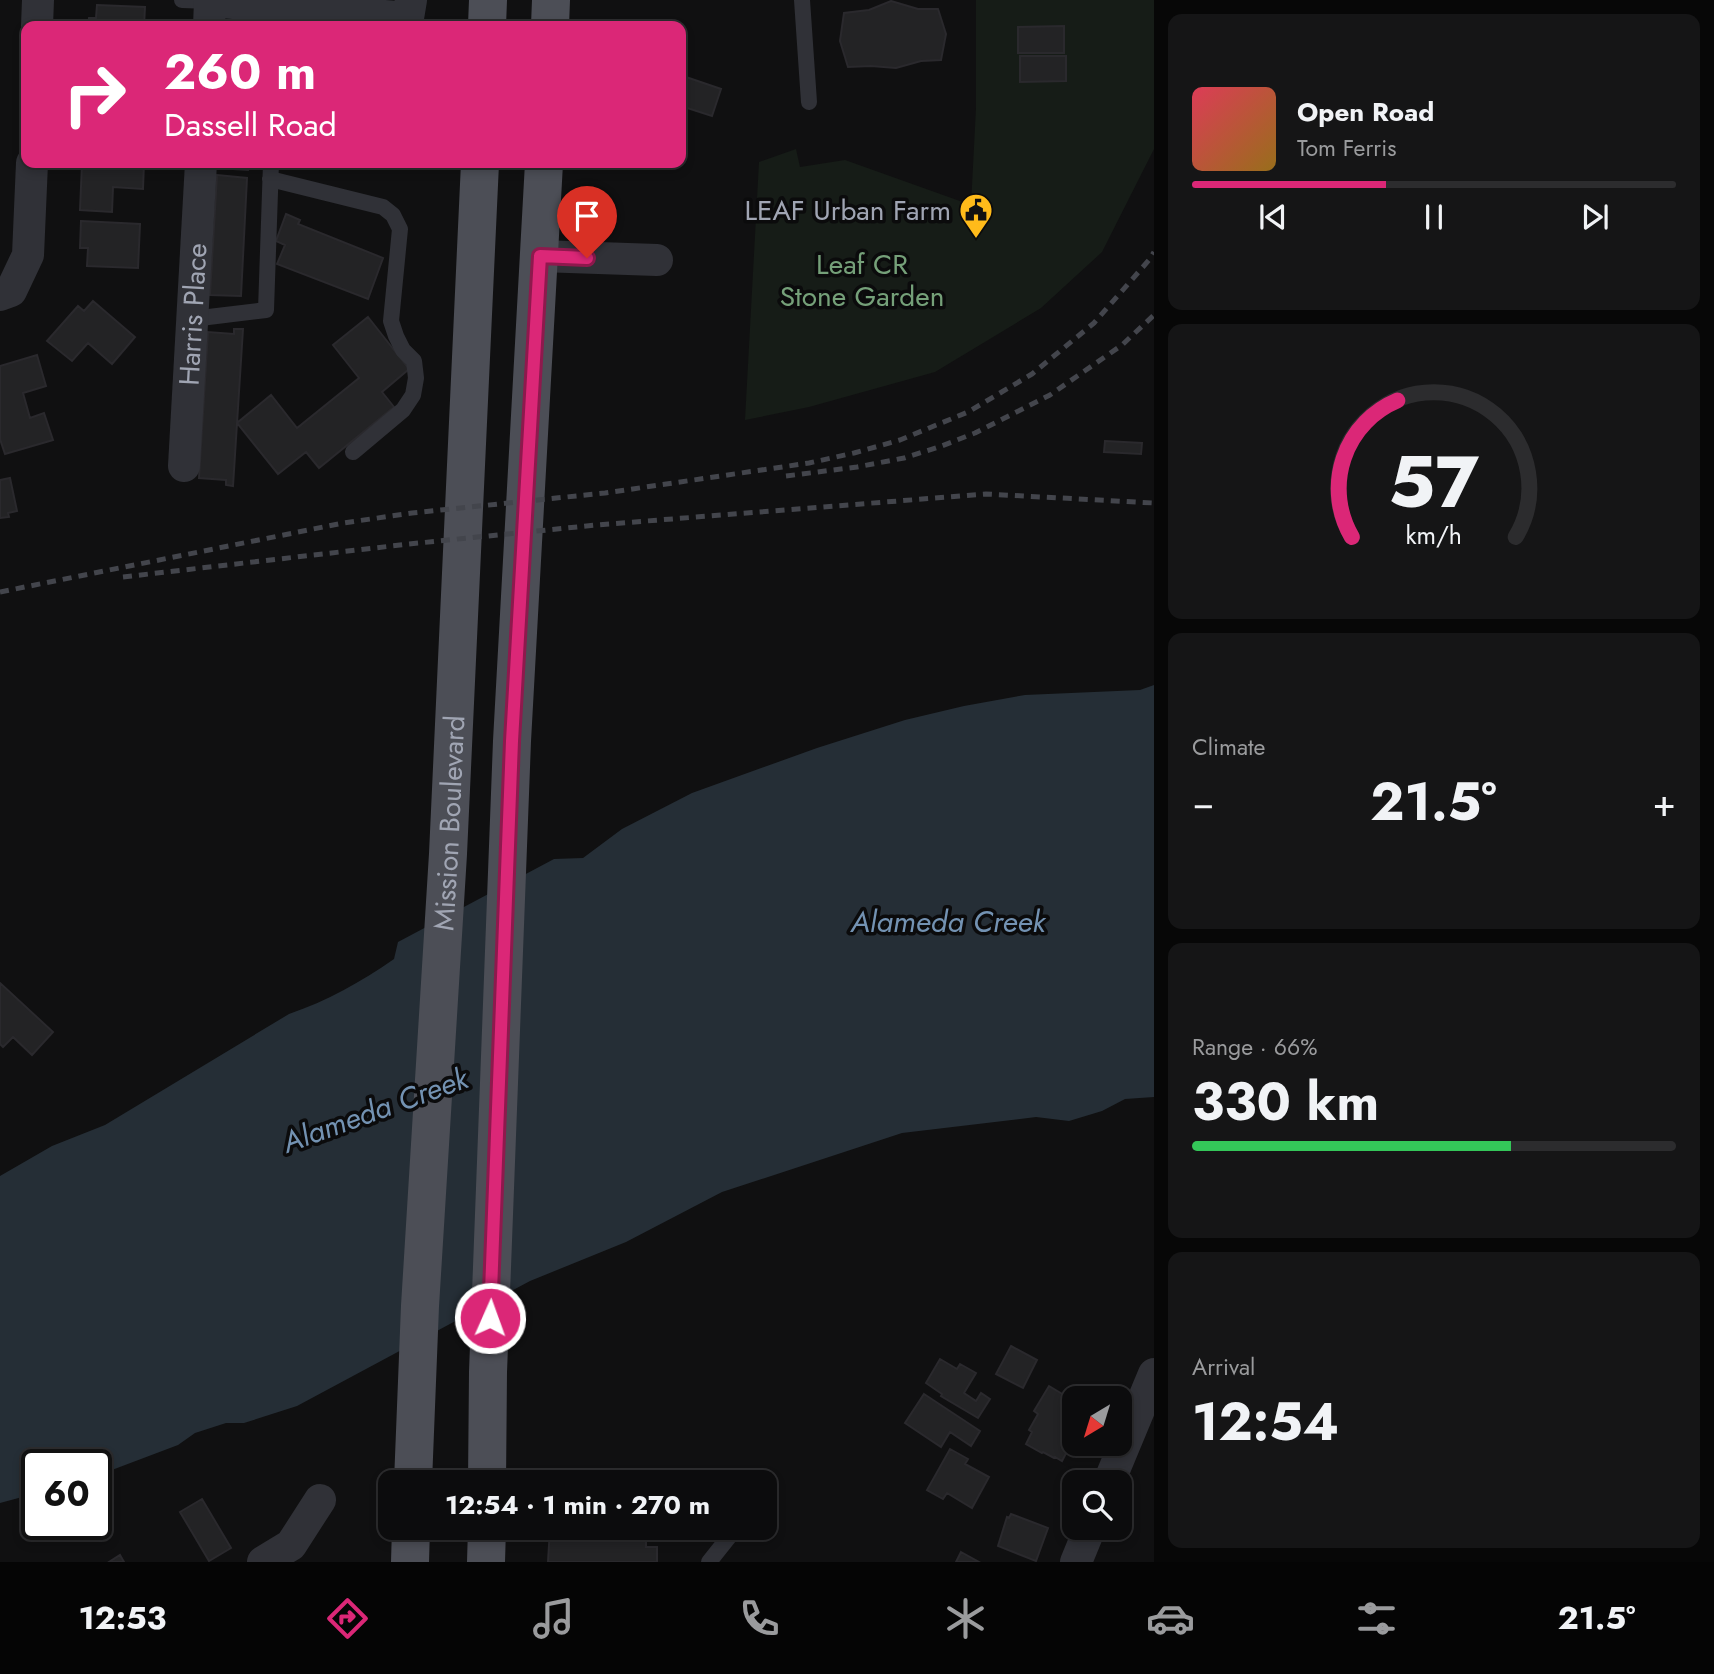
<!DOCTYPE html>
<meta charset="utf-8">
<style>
:root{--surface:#0c0c0d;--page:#151516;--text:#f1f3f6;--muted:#9a9b9d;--line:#2c2c2e;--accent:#db2777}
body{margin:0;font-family:Jost,sans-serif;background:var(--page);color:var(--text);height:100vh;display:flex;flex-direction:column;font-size:26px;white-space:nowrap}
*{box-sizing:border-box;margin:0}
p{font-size:23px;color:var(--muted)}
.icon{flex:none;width:38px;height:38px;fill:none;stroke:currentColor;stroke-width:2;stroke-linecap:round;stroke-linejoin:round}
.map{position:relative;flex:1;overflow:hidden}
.drawer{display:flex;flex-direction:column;gap:14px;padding:14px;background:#070707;width:560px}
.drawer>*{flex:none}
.banner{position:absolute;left:21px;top:21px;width:665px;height:147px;border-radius:14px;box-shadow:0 4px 10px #0003,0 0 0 2px var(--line);background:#db2777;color:#fff;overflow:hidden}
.needle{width:46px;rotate:218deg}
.controls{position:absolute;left:1062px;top:1386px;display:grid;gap:14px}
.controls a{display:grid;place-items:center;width:70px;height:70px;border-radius:14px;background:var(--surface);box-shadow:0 4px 10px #0003,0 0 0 2px var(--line);font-size:35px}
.speed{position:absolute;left:21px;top:1449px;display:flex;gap:14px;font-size:35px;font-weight:700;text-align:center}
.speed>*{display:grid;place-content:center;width:91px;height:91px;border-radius:50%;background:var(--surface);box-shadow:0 4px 10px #0003,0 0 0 2px var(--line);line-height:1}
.speed .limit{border:4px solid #111;border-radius:10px;background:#fff;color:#111}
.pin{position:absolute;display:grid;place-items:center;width:60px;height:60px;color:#fff;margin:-72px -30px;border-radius:50% 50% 50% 0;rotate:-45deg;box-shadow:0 0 7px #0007}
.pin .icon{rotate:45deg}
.me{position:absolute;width:77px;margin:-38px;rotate:2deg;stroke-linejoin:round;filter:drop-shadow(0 0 5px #0008)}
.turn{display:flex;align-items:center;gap:24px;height:147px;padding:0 28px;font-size:32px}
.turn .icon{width:91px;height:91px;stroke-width:2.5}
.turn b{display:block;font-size:49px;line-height:60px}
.big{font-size:52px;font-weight:700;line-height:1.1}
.drawer .card{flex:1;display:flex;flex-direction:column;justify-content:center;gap:10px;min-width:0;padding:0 24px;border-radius:14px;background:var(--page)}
.drawer .dial{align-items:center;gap:0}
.dial svg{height:182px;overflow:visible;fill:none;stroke:var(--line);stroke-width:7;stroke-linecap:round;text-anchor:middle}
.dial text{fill:var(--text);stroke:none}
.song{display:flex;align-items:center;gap:21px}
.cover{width:84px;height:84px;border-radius:10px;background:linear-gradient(135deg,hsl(350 70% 55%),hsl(40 70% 35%))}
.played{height:7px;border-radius:4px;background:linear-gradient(90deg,var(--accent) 40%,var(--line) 40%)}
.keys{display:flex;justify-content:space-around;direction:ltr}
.heat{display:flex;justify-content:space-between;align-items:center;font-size:38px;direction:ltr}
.charge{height:10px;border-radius:5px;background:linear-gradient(90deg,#34c759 66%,var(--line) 0)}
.trip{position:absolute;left:378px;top:1470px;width:399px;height:70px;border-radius:14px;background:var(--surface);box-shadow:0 4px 10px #0003,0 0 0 2px var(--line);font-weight:700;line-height:70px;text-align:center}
.dock{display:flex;height:112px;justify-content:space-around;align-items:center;background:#050505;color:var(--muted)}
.dock .icon{width:49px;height:49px}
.dock .current{color:var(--accent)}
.dock b{font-size:32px;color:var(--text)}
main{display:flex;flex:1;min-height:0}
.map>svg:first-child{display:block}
</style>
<main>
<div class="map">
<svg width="1154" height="1562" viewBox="0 0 1154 1562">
<rect width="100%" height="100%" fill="#101011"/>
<path fill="#161c17" d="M976 0H1154V149L1102 252 1041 308 935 372 809 407 745 420 759 162 796 149 800 167 845 160 971 205 976 108Z"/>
<path fill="#252e36" d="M1154 685V1097L1125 1099 1102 1111 1069 1121 1036 1117 902 1133 722 1192 626 1242 530 1281 297 1406 244 1423H226L195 1433 178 1445 96 1476V1465H37V1493L0 1503V1176L52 1146 105 1125 289 1014C327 1001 361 982 394 959L398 942 554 859 583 858 622 829 692 793 817 748 905 720 964 706 1025 695 1140 690Z"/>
<path fill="#232325" stroke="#2a292d" stroke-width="2" d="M891 1 918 9H938L946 34 941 60 921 61 896 68 871 66 848 67 840 41 844 13 869 10Z
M97 5 145 7 144 26H88L89 18H96Z
M1064 26V53H1018V27Z
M1020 56H1066V81L1020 82Z
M683 76 721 89 712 116 681 106V83Z
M90 163H144L143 189 113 187 112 212 80 210 82 164 90 165Z
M217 163H249L248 170 217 168Z
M217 175 247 178 241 296 210 295Z
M286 214 300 220 298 224 383 258 368 299 277 264 285 245 276 241Z
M81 221 140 224 138 268 87 266 88 248H80Z
M93 301 135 337 112 364 88 343 72 361 47 341 78 306 84 311Z
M368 317 409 369 382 392 394 407 319 468 306 452 278 474 237 423 271 395 297 428 359 378 333 345Z
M234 329H243L233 486 226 485V480L199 478 208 332 234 334Z
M37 355 46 386 23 393 30 418 44 413 53 440 5 454 0 439V366Z
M1105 441 1142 443 1141 454 1104 452Z
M10 478 17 511 8 513 9 517 0 518V480Z
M0 983 53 1032 32 1055 13 1037 3 1047 0 1044Z
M1011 1346 1037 1360 1023 1388 996 1374Z
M940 1359 957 1369 960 1364 976 1373 964 1393 976 1401 981 1393 990 1399 978 1418 941 1396 942 1394 926 1383Z
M1049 1386 1074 1401V1438L1062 1461 1055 1457 1054 1458 1043 1452 1042 1453 1026 1444 1032 1432 1029 1430 1038 1414 1034 1411Z
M924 1394 980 1431 971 1446 950 1432 941 1447 905 1423Z
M950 1449 968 1459 965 1464 989 1477 972 1508 947 1493 943 1499 927 1490Z
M552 1475 640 1478 639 1482H551Z
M202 1499 231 1548 209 1561 180 1512Z
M1011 1514 1048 1528 1036 1561 998 1546 1007 1517 1009 1518Z
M550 1528H638L637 1537H646V1547H657V1562H548Z
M961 1552 979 1562H956Z
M120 1555 124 1562H109Z"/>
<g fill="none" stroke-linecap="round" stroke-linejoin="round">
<path stroke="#303137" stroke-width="16" d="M182 0 210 1
M802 0 809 102
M270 179 383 207 393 215 400 229 391 321 396 336 403 350 414 361 416 378 413 395 403 410 353 452
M192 319 266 310 271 163
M709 1562 736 1528"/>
<g stroke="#303137" stroke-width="32">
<path d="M37 26 38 0"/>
<path d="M209 26 210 1 408 18 411 0"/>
<path d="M540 256 657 260"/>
<path d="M0 295 11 291 28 255 32 163"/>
<path id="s1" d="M184 466 201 163"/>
<path d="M1109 1482 1154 1374"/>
<path d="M263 1562 291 1545 320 1500"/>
<path d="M1076 1562 1090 1528"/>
</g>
<g stroke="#4c4e56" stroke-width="38">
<path d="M487 26 488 0"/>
<path d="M550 26 551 0"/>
<path id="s2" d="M413 1482 420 1306 448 854 480 163"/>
<path d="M487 1482 488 1372 512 741 544 163"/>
<path d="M410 1562 411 1528"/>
<path d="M486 1562 487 1528"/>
</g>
<path stroke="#43454c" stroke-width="5" stroke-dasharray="9 7" stroke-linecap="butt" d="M786 476 857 467 904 458 939 447 975 433 1050 395 1122 345 1154 315
M123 577 409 544 596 525 986 494 1154 503
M0 592 343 523 412 513 605 493 809 463 854 453 900 440 968 412 1032 374 1094 323 1149 260 1154 252"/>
</g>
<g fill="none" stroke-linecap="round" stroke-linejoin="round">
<defs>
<path id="route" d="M490 1318 512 741 540 256 587 258"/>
</defs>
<use href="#route" stroke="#8e194d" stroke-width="18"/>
<use href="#route" stroke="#db2777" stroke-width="12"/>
</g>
<defs>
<symbol id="civic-pin" viewBox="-11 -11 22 30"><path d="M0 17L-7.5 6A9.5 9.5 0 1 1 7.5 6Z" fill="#ffbb1a" stroke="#0b0b0c"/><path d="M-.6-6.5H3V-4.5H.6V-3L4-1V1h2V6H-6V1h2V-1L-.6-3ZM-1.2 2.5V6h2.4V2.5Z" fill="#111"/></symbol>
</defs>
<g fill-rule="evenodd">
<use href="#civic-pin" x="957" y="191" width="38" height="52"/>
</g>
<g text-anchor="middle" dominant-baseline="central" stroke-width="7" stroke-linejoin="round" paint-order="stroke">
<g font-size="28" fill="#a0a5b3" stroke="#0b0b0c" text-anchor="end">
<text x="951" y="210">LEAF Urban Farm</text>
</g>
<g font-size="28" fill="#75a079" stroke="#0b0b0c">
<text x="862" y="264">Leaf CR<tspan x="862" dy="32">Stone Garden</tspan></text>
</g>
<g font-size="28" fill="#a0a5b3" stroke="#0b0b0c">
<text stroke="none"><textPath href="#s1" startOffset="152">Harris Place</textPath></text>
<text stroke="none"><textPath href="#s2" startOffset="660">Mission Boulevard</textPath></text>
</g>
<g font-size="30" font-style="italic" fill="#7392b2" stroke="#0b0b0c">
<text x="948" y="921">Alameda Creek</text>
<text transform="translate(375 1110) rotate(-20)">Alameda Creek</text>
</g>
</g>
</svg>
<div class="controls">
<a><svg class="needle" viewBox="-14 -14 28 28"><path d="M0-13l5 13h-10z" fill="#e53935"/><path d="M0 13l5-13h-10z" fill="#9a9b9d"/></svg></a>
<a><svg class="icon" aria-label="search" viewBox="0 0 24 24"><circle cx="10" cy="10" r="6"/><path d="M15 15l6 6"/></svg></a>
</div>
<div class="speed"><div class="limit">60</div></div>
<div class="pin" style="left:587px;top:258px;background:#d93025"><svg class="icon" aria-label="arrive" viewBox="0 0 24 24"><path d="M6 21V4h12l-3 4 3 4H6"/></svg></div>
<svg class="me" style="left:490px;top:1318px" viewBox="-20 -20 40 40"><circle r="17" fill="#db2777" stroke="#fff" stroke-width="3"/><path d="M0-11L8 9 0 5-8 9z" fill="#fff"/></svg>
<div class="trip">12:54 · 1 min · 270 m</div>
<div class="banner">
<div class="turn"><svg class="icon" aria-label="right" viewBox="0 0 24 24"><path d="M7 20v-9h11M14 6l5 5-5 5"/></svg><div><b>260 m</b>Dassell Road</div></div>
</div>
</div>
<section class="drawer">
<div class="card">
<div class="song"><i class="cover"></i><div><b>Open Road</b><p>Tom Ferris</p></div></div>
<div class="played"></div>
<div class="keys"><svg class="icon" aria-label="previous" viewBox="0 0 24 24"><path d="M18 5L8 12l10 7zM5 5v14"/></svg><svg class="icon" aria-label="pause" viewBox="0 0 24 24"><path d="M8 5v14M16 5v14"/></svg><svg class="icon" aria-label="next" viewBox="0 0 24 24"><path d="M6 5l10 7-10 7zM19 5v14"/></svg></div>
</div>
<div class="card dial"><svg viewBox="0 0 100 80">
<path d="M14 69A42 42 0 1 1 86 69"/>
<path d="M14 69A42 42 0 0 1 34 9" stroke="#db2777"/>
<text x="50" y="56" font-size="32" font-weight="700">57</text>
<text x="50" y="72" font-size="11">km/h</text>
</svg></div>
<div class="card"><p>Climate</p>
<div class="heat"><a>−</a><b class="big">21.5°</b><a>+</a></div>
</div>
<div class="card"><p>Range · 66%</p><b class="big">330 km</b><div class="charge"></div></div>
<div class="card"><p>Arrival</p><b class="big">12:54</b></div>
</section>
</main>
<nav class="dock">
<b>12:53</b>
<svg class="icon current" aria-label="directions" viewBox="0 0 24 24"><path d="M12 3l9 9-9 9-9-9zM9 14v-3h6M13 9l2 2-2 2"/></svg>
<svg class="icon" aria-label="music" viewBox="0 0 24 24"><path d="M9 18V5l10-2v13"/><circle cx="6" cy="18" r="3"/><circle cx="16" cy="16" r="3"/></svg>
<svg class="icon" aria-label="phone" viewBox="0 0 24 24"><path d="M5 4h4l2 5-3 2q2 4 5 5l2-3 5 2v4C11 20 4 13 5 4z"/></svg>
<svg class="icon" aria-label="climate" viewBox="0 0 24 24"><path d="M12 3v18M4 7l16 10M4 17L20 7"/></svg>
<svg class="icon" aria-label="car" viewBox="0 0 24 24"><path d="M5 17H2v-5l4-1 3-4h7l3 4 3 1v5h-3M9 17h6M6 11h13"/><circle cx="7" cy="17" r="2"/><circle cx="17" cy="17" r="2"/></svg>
<svg class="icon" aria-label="filters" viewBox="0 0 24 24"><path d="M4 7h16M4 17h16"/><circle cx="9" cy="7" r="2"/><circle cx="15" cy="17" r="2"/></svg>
<b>21.5°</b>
</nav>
